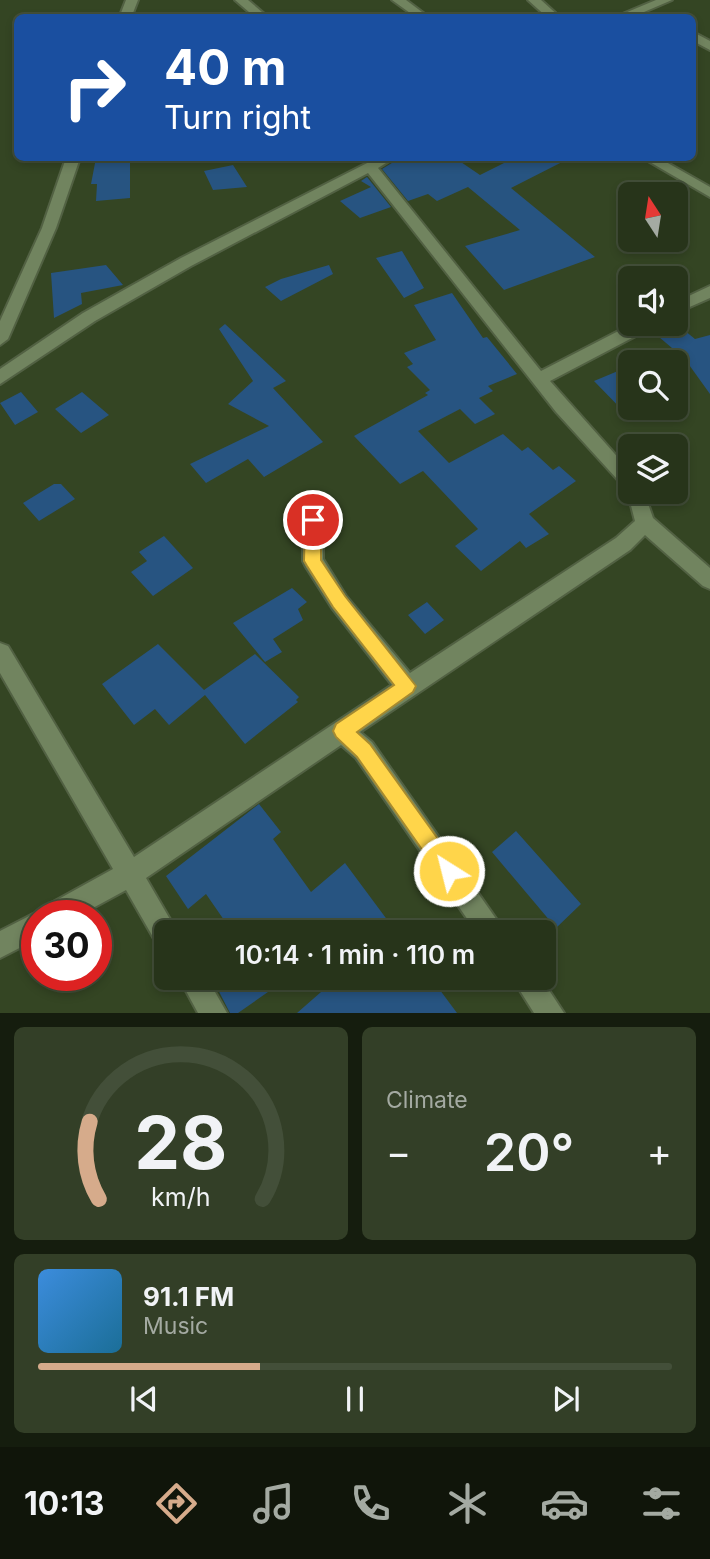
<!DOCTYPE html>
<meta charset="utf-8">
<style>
:root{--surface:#27341a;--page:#333f27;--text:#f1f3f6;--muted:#a4aaa2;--line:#434f39;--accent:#d6ab8b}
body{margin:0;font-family:Inter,sans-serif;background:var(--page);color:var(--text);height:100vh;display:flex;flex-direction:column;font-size:26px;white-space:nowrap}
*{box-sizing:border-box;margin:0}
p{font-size:23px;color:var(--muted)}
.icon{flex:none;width:38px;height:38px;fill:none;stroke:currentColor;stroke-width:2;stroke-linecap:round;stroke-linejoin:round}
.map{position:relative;height:1013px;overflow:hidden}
.side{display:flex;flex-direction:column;gap:14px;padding:14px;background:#151d0e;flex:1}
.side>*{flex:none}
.hud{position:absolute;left:14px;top:14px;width:682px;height:147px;border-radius:10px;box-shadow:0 4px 10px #0003,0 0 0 2px var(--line);background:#1a4fa0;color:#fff;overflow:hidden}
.needle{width:46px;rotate:348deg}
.tools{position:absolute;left:618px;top:182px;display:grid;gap:14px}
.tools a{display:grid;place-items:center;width:70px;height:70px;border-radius:10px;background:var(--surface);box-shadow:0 4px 10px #0003,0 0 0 2px var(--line);font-size:35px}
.speed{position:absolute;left:21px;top:900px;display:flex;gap:14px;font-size:35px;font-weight:700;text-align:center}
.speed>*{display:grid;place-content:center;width:91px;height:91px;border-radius:50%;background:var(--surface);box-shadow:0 4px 10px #0003,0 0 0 2px var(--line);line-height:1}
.speed .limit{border:10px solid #d22;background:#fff;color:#111}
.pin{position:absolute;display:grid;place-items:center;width:60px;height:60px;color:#fff;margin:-30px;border:4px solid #fff;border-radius:50%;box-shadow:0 2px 7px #0007}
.me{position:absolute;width:77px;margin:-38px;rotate:324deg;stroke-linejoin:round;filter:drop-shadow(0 0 5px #0008)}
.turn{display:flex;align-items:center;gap:24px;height:147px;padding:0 35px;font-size:32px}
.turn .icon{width:91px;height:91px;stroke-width:2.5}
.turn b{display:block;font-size:49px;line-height:60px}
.big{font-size:52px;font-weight:600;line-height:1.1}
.side .widget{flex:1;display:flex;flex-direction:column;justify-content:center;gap:10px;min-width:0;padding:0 24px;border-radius:10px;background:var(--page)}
.side .dial{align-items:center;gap:0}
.dial svg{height:182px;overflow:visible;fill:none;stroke:var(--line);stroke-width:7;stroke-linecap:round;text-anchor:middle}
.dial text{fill:var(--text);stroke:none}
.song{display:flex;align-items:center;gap:21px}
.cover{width:84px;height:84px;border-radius:10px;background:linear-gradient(135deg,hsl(210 70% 55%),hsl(200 70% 35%))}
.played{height:7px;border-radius:4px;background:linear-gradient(90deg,var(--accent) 35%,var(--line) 35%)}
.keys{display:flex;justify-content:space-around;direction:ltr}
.heat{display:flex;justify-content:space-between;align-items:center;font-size:38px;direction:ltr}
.side .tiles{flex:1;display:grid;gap:14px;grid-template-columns:1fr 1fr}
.widget:last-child{grid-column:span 2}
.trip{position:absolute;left:154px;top:920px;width:402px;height:70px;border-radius:10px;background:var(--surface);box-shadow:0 4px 10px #0003,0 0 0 2px var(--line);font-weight:600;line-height:70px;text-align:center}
.menu{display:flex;height:112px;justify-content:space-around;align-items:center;background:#10150a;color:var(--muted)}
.menu .icon{width:49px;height:49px}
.menu .current{color:var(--accent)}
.menu b{font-size:32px;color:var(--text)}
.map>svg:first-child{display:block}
</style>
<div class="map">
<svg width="710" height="1013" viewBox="0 0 710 1013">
<rect width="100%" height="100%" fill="#344523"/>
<path fill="#275481" d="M96 158H130V198L96 201 97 184H91Z
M400 158H455L480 175 514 158H570L511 188 595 257 504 290 465 246 520 230 468 187 437 201 428 194 408 201 382 169Z
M233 165 247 187 213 190 204 171Z
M367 177 391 207 360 218 340 201 371 187 361 181Z
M402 251 424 288 404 298 376 258Z
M106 265 123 285 81 293 82 304 54 318 51 273Z
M329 265 333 274 281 301 265 287 281 279Z
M452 293 483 338 487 337 517 374 488 386 493 391 479 398 495 414 475 424 460 409 418 431 449 463 503 434 522 451 528 447 553 470 559 466 576 481 529 514 549 534 526 548 520 541 481 571 455 546 478 529 423 471 400 484 354 436 428 395 425 393 430 390 407 367 413 364 404 353 436 340 414 305Z
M225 324 286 381 273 388 323 442 264 477 248 459 206 483 190 464 269 426 228 404 253 381 219 329Z
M679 326 695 339 710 335V394L687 362H638L672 348 659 337Z
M630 366V418L594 381Z
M21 392 38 412 15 425 0 403Z
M82 392 109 415 81 433 55 409Z
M54 484H61L75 499 39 521 23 503Z
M164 536 193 568 153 596 131 572 147 561 139 552Z
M292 588 307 602 298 609 303 620 273 639 282 652 265 662 233 623Z
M427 602 444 620 425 634 408 615Z
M158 644 204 690 255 654 299 697 296 700 298 702 245 744 205 695 169 725 155 709 134 725 102 684Z
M259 804 281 832 273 839 311 892 345 863 397 933H233L206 894 188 909 166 876Z
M516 831 581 904 556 928 492 852Z
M212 978H288L238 1013H230Z
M337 978H431L457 1013H297Z"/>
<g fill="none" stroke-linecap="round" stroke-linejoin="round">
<defs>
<path id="street" d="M126 0H138L131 18H119Z
M235 0H248L269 18H256Z
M392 0H406L430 18H417Z
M528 0H541L561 18H548Z
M656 0H672L630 18H613Z
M693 32 710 41V50L693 41Z
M66 158H80L56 228 8 339 0 345V321L42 228Z
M377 158H394L378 168 541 371 632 324H653L651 328 550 381 630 471V492H644L653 518 710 568V589L703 586 645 535 630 550 360 732 372 742 506 933H477L356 758 341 745 146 878 178 933H166V948L157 944 126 890 80 915H37V939L0 958V931L37 912 42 914 46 906 113 869 0 673V643L8 646 134 857 392 685 332 608 306 567 303 561V520L306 514 313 512 320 514 323 520V559L346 596 410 673 616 538 635 521 627 490 556 412 368 173 191 266 95 321 0 384V369L83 313 181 258Z
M643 158H659L710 187V197Z
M710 286V298L676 313V302Z
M179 978H207L227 1013H198Z
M512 978H541L564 1013H534Z"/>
</defs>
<use href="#street" stroke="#526143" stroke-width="4"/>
<use href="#street" fill="#71845f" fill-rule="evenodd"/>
</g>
<path fill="#ffd54a" stroke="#a68a30" stroke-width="2" d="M313 513 318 515 321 520V560L345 596 416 686 413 692 357 732 370 744 456 864 459 871 456 878 449 881 442 878 357 757 336 737 333 731 336 724 394 685 333 607 307 566 304 561 305 520 307 515Z"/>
</svg>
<div class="tools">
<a><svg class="needle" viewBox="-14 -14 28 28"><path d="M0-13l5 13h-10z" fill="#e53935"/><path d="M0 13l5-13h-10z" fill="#a4aaa2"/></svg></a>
<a><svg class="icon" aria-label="sound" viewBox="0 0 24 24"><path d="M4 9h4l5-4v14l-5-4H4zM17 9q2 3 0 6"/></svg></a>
<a><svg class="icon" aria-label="search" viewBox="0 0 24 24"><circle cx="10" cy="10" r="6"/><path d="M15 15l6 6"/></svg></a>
<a><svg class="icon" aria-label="layers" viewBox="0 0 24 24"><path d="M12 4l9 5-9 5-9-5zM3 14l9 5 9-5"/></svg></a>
</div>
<div class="speed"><div class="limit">30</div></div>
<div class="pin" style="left:313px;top:520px;background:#d93025"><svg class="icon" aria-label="arrive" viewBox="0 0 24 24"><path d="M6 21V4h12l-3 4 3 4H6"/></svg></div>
<svg class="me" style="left:449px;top:871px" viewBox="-20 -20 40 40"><circle r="17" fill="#ffd54a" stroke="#fff" stroke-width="3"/><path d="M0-11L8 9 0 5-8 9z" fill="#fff"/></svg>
<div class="trip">10:14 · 1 min · 110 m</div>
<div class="hud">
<div class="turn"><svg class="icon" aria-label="right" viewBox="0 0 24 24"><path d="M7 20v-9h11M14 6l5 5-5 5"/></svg><div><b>40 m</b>Turn right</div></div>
</div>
</div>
<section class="side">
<div class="tiles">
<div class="widget dial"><svg viewBox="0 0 100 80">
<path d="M14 69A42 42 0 1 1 86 69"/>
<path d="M14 69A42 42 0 0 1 10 35" stroke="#d6ab8b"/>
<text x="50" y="56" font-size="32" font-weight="700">28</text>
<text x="50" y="72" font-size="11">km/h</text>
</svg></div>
<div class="widget"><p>Climate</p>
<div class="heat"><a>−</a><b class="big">20°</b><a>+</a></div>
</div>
<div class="widget">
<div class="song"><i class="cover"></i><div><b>91.1 FM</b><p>Music</p></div></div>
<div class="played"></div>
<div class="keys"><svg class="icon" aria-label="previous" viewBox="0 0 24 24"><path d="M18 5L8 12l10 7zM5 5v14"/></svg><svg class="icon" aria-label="pause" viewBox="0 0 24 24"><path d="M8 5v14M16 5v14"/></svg><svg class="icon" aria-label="next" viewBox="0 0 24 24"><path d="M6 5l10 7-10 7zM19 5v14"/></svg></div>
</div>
</div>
</section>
<nav class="menu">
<b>10:13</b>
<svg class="icon current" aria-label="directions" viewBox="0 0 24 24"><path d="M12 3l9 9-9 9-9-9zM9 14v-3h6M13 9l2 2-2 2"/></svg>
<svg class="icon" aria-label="music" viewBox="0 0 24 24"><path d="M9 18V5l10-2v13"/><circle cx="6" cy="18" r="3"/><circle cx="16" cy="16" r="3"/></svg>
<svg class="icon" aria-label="phone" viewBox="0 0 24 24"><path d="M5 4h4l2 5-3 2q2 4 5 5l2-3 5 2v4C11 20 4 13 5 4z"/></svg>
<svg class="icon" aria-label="climate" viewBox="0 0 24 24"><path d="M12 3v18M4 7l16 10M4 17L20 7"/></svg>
<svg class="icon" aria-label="car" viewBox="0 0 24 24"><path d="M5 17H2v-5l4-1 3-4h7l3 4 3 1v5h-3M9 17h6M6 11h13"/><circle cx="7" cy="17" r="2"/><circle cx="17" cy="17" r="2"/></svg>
<svg class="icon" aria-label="filters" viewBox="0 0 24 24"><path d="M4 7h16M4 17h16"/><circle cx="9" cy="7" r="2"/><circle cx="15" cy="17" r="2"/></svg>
</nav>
